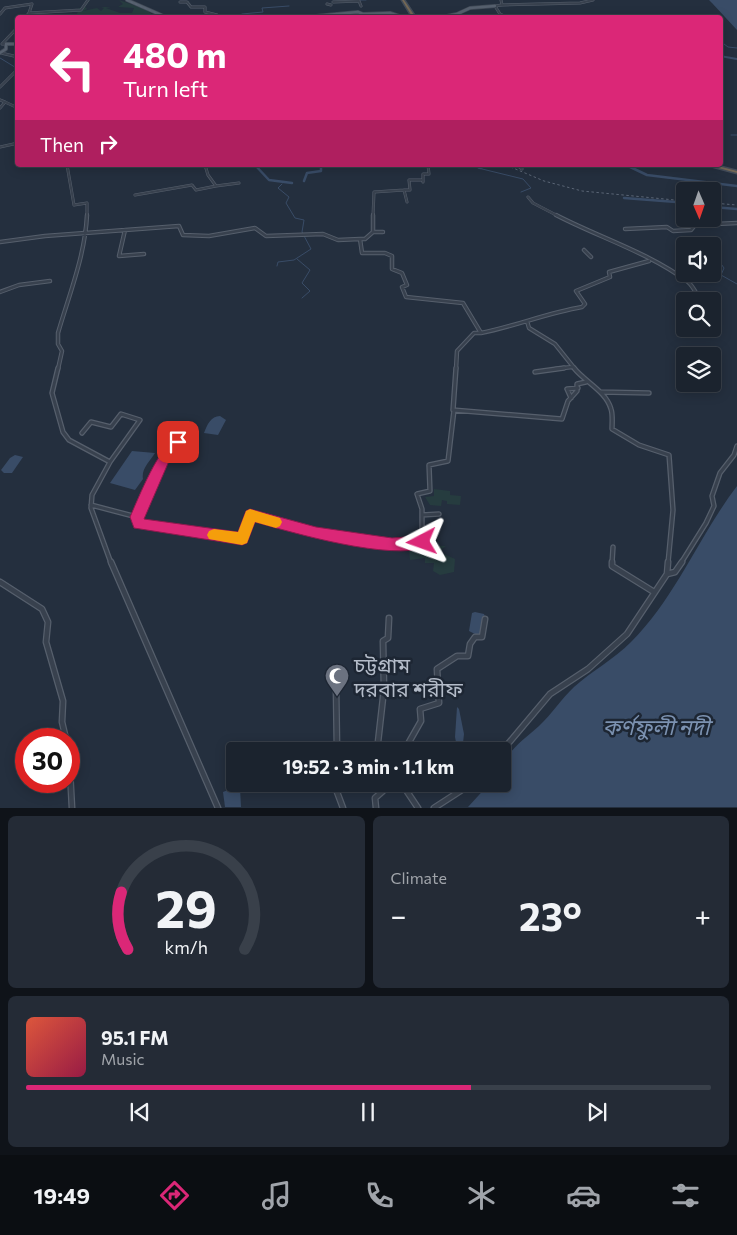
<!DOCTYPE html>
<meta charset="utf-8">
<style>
:root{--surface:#1b232e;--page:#242b36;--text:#f1f3f6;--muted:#a0a4aa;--line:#39404a;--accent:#db2777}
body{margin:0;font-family:Commissioner,"Noto Sans Bengali",sans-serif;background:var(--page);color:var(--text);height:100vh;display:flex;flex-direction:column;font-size:19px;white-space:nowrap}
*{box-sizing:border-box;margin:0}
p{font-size:16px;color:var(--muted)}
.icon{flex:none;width:28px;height:28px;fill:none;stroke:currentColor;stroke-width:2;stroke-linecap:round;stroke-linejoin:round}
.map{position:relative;height:808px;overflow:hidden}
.side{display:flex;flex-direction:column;gap:8px;padding:8px;background:#0f1319;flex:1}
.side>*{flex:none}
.banner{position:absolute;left:15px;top:15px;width:708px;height:152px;border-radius:5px;box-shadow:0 2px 12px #0003,0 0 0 1px var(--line);background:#db2777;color:#fff;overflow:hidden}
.needle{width:32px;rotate:178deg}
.controls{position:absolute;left:676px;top:182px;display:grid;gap:10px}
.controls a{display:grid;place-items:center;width:45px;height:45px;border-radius:5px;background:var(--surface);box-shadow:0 2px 12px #0003,0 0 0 1px var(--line);font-size:25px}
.speed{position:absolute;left:15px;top:728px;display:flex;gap:10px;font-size:25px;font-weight:700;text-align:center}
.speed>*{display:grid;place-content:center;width:65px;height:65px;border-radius:50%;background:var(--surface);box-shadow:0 2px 12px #0003,0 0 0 1px var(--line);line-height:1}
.speed .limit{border:8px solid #d22;background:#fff;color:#111}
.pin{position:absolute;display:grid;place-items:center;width:42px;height:42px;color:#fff;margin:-21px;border-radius:10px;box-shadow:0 2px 8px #0006}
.me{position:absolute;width:55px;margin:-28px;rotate:266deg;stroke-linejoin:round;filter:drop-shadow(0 0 4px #0008)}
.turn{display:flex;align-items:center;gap:18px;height:105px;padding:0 25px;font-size:22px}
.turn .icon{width:65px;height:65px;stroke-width:2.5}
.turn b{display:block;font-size:35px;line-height:42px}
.then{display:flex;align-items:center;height:48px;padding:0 25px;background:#0003;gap:10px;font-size:19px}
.big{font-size:38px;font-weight:700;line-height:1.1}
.side .tile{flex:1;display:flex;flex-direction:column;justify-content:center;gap:8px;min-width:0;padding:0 18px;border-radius:8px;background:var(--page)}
.side .dial{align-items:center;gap:0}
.dial svg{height:130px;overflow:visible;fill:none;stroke:var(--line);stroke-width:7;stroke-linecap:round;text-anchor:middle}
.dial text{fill:var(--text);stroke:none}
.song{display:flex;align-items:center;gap:15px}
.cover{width:60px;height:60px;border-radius:8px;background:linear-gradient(135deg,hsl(10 70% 55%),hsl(340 70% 35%))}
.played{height:5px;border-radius:2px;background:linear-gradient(90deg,var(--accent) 65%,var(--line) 65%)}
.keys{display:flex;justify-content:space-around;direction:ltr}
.heat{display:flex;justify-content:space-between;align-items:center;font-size:28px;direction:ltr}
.side .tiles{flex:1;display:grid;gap:8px;grid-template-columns:1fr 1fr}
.tile:last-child{grid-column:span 2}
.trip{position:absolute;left:226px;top:742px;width:285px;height:50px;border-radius:5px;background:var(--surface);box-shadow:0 2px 12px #0003,0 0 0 1px var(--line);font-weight:700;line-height:50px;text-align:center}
.tab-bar{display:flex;height:80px;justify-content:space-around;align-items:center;background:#0b0e12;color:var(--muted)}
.tab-bar .icon{width:35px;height:35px}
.tab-bar .selected{color:var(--accent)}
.tab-bar b{font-size:22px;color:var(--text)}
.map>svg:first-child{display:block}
</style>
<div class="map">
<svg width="737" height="808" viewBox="0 0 737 808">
<rect width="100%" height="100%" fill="#242f3e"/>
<path fill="#263c3f" d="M87 0H90L85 7 87 9 83 11 97 8 101 11 104 8 101 7H111L106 8 120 13H132L134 8 118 7 123 4 119 0 151 11 149 12 155 16 131 17 133 14H130L124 17H118L116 14H109L106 17H99L104 16 103 14 80 18 82 14H77L78 11 69 13 82 7Z
M434 489 450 491V495L461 496 460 505 447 504V501L442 500 441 506 430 505 425 497 434 496Z
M424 545 446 546 442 549V553L455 559 454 572 440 575 433 571 434 563H425V558L410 560 409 550 420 554Z"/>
<path fill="#394c67" d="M709 0H737V30L712 3Z
M220 416 226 420 218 435 204 433C207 425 211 416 220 416Z
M132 451 155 453C150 461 141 469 143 479L135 490 110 483Z
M15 455 23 457 12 473H4L1 470 10 458Z
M737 486V807H468L489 784H502C502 778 501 770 503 765 509 749 527 737 539 726 552 714 561 699 574 687 592 671 614 659 631 642 676 597 699 536 737 486Z
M475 612 484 614 485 617 481 635 479 636 469 631 472 613Z
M457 707 459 709 464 734 463 743 456 742 455 737Z
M233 788H240L241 807H225L223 792Z"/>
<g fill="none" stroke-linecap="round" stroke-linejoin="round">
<path stroke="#394c67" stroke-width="1" d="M360 0H366
M242 14 263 12 262 8 289 6
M720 41 728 47 737 48
M0 58 18 69
M731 135H737
M478 168 523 179 531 188 521 192
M297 259 310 270 302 283 310 291 302 298
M719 261 724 268 721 275 737 284
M277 266 278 262 294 260 311 249 302 232 304 220 295 218 286 203 289 197 278 188 282 184"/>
<path stroke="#394c67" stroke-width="2" d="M720 56 737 59"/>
<path stroke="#394c67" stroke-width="2.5" d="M255 165 269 180 292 183
M474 165 480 168 487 165
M626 165 647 175 737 186
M304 181 307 173 321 171V165
M624 198 676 202 685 206
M712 207 737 209"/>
<defs>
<path id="minor-far3" d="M501 0 502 5 495 6 500 14 509 18
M180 2H187L191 7H205V12L217 15 218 18
M333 2 359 1 361 6
M327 4 331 5
M502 5 580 3 593 0
M0 14 5 8 32 4 29 13 81 10 88 0
M25 18 29 13
M670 18H690
M702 18 719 17
M6 44H2L18 27
M1 53 18 57
M0 87 18 69
M0 100 5 102 0 108
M5 102 18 108
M18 131V133
M0 147 18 143
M67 165 74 205 87 203V216
M517 165 522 169
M423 182V174H429L428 165
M216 186 239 183
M135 195 192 185 196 190 216 186 208 175 205 165
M528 197 533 203 558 216
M407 202 404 190H410L409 180H423
M373 216 374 192 404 190"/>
<path id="minor-far2" d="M556 215C598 237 650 253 688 282 693 286 696 293 699 298
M625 229 667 227 673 231 691 230 695 225 737 223
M125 230 119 256 144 254
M373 232H383
M360 239H365L373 232V215
M0 242 45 236 179 226 183 235 209 236 255 228 266 236 323 234 338 240 360 239 362 253H385L392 256V269L402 273 407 285 402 287 406 297 463 303 481 333C516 326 547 313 582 307L585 304 576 291 610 277 609 272 649 261
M584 250 591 257
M0 292 19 285 50 281
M527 321 529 328 555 344 575 369
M58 369 62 351 58 344V333C69 295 85 256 87 215
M456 369 457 351 474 333H481
M555 369 572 367"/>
<path id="minor-far1" d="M58 368 52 393 63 432 69 440 110 462 92 495 91 508 111 563
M456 368 453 410 562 419 568 401 577 391V384L586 382
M574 368C585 382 606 391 611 409 613 415 612 423 612 429L639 445 669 455 673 510 668 563
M535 372 564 368
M601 392 649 393
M571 398 567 389 578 388
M82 433 91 422 111 427 121 414 140 420 110 462
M91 505 137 517 139 524 242 539 250 515C306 530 363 546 422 542V509L417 494 430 491 429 465 448 461 454 410
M422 515 439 514
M137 517 165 458 185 434
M612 563 613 547
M681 563 706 523 714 506 712 496 720 473 734 455 737 446"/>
<path id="minor" d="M111 562 218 808
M612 562V566L654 592
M667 574 668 562
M0 582 42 609 48 622 46 642 63 701 62 722 66 739
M334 682 336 686 337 751
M377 751 384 689 383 641 388 638 389 618
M404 751 421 721 420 709 439 703 437 669 457 656H468L470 644 475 637H482L485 619
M502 751 550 694 588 669 627 634 667 574 675 572 682 562
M69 753 72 808
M334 784 343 808
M402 784 418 808
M376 808 375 798 383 791 382 784
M434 808 471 784"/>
<path id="major" d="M127 0 168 18
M295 18 358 12 363 14 390 13 405 18
M437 18 457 14 470 8 495 6
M0 53 6 49V44H18"/>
<path id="highway" d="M402 0H404L416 18H413Z
M707 165H714L737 171V173Z"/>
</defs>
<use href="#minor-far3" stroke="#565f6c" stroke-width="3"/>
<use href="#minor-far2" stroke="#565f6c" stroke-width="4.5"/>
<use href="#minor-far1" stroke="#565f6c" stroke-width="5.5"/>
<use href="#minor" stroke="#565f6c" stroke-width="7"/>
<use href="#major" stroke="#414a57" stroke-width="4"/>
<use href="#highway" stroke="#434c59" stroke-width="3"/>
<use href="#minor-far3" stroke="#38414e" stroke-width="2"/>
<use href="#minor-far2" stroke="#38414e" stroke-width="2.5"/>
<use href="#minor-far1" stroke="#38414e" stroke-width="3"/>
<use href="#minor" stroke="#38414e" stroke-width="4.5"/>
<use href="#major" stroke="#56606e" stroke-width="2.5"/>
<use href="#highway" fill="#746855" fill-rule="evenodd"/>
<path stroke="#5a6575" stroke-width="1" stroke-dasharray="2.5 2.5" stroke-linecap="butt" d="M126 0 167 18
M506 165 544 181 582 191 685 201
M712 203 737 205"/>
</g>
<path fill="#db2777" stroke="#8e194d" d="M178 437 184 442 169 461 144 519 238 532 246 511 250 509 316 527 392 538 422 536 427 538 429 542 427 547C390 561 294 533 255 522L247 543 242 545 134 528 130 517C138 499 160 443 178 437Z"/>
<path fill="#f59e0b" d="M250 509 280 518 282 522 280 526 276 528 255 522 247 543 242 545 209 539 207 535 209 531 214 529 238 532 246 511Z"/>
<defs>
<symbol id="mosque-pin" viewBox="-11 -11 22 30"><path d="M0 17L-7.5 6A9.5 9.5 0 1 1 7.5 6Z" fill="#6b7280" stroke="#1d2633"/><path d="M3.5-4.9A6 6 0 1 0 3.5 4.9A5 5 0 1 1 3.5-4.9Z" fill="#fff"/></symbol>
</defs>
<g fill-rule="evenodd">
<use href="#mosque-pin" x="323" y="662" width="28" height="38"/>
</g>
<g text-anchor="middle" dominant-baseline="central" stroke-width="5" stroke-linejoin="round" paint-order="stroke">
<g font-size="21" fill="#b4bcc9" stroke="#1d2633" text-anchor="start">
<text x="354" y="664">চট্টগ্রাম<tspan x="354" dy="24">দরবার শরীফ</tspan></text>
</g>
<g font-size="22" font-style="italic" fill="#7c92b1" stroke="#1d2633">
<text x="656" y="726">কর্ণফুলী নদী</text>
</g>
</g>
</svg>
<div class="controls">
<a><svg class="needle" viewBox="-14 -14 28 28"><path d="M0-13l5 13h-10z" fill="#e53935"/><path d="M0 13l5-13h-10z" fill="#a0a4aa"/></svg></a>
<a><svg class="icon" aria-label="sound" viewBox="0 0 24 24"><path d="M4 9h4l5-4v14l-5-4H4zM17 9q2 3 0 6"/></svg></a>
<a><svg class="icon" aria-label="search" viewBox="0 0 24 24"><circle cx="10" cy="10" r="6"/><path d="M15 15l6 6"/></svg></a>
<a><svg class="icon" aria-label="layers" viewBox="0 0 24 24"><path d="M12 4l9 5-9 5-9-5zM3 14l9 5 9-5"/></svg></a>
</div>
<div class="speed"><div class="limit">30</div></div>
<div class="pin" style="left:178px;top:442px;background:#d93025"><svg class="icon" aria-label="arrive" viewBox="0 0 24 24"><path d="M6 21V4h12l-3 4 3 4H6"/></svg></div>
<svg class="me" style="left:422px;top:542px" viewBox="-20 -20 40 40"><path d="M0-17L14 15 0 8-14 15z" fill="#db2777" stroke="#fff" stroke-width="4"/></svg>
<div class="trip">19:52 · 3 min · 1.1 km</div>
<div class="banner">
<div class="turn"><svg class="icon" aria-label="left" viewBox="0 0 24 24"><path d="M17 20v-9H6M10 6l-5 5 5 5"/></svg><div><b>480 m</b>Turn left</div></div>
<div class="then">Then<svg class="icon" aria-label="right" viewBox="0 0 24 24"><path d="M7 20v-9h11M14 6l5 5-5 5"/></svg></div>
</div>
</div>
<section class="side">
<div class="tiles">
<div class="tile dial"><svg viewBox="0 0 100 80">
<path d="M14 69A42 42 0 1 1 86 69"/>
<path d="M14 69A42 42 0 0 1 10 34" stroke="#db2777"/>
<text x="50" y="56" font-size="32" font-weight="700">29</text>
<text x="50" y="72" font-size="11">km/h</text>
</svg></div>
<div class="tile"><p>Climate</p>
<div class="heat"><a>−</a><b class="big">23°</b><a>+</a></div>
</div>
<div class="tile">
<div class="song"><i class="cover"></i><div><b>95.1 FM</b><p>Music</p></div></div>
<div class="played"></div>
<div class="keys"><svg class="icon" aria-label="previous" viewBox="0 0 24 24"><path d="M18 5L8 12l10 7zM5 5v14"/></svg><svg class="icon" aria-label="pause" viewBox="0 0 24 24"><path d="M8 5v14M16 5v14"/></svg><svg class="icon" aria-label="next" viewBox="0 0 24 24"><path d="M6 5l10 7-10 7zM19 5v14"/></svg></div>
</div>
</div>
</section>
<nav class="tab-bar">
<b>19:49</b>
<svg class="icon selected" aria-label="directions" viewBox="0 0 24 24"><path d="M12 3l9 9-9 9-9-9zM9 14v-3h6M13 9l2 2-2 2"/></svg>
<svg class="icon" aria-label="music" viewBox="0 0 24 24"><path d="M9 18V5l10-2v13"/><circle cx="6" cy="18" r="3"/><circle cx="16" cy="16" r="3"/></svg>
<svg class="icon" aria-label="phone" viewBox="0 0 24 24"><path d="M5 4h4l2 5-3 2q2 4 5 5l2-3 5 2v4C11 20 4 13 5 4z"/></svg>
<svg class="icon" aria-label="climate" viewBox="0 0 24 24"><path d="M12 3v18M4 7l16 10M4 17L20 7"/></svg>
<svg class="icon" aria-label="car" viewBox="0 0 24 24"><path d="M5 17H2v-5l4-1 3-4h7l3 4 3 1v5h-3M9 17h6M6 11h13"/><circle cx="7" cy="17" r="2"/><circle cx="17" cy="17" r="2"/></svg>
<svg class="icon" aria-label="filters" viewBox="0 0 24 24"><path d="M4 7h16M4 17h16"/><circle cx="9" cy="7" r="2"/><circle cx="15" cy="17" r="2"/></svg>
</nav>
